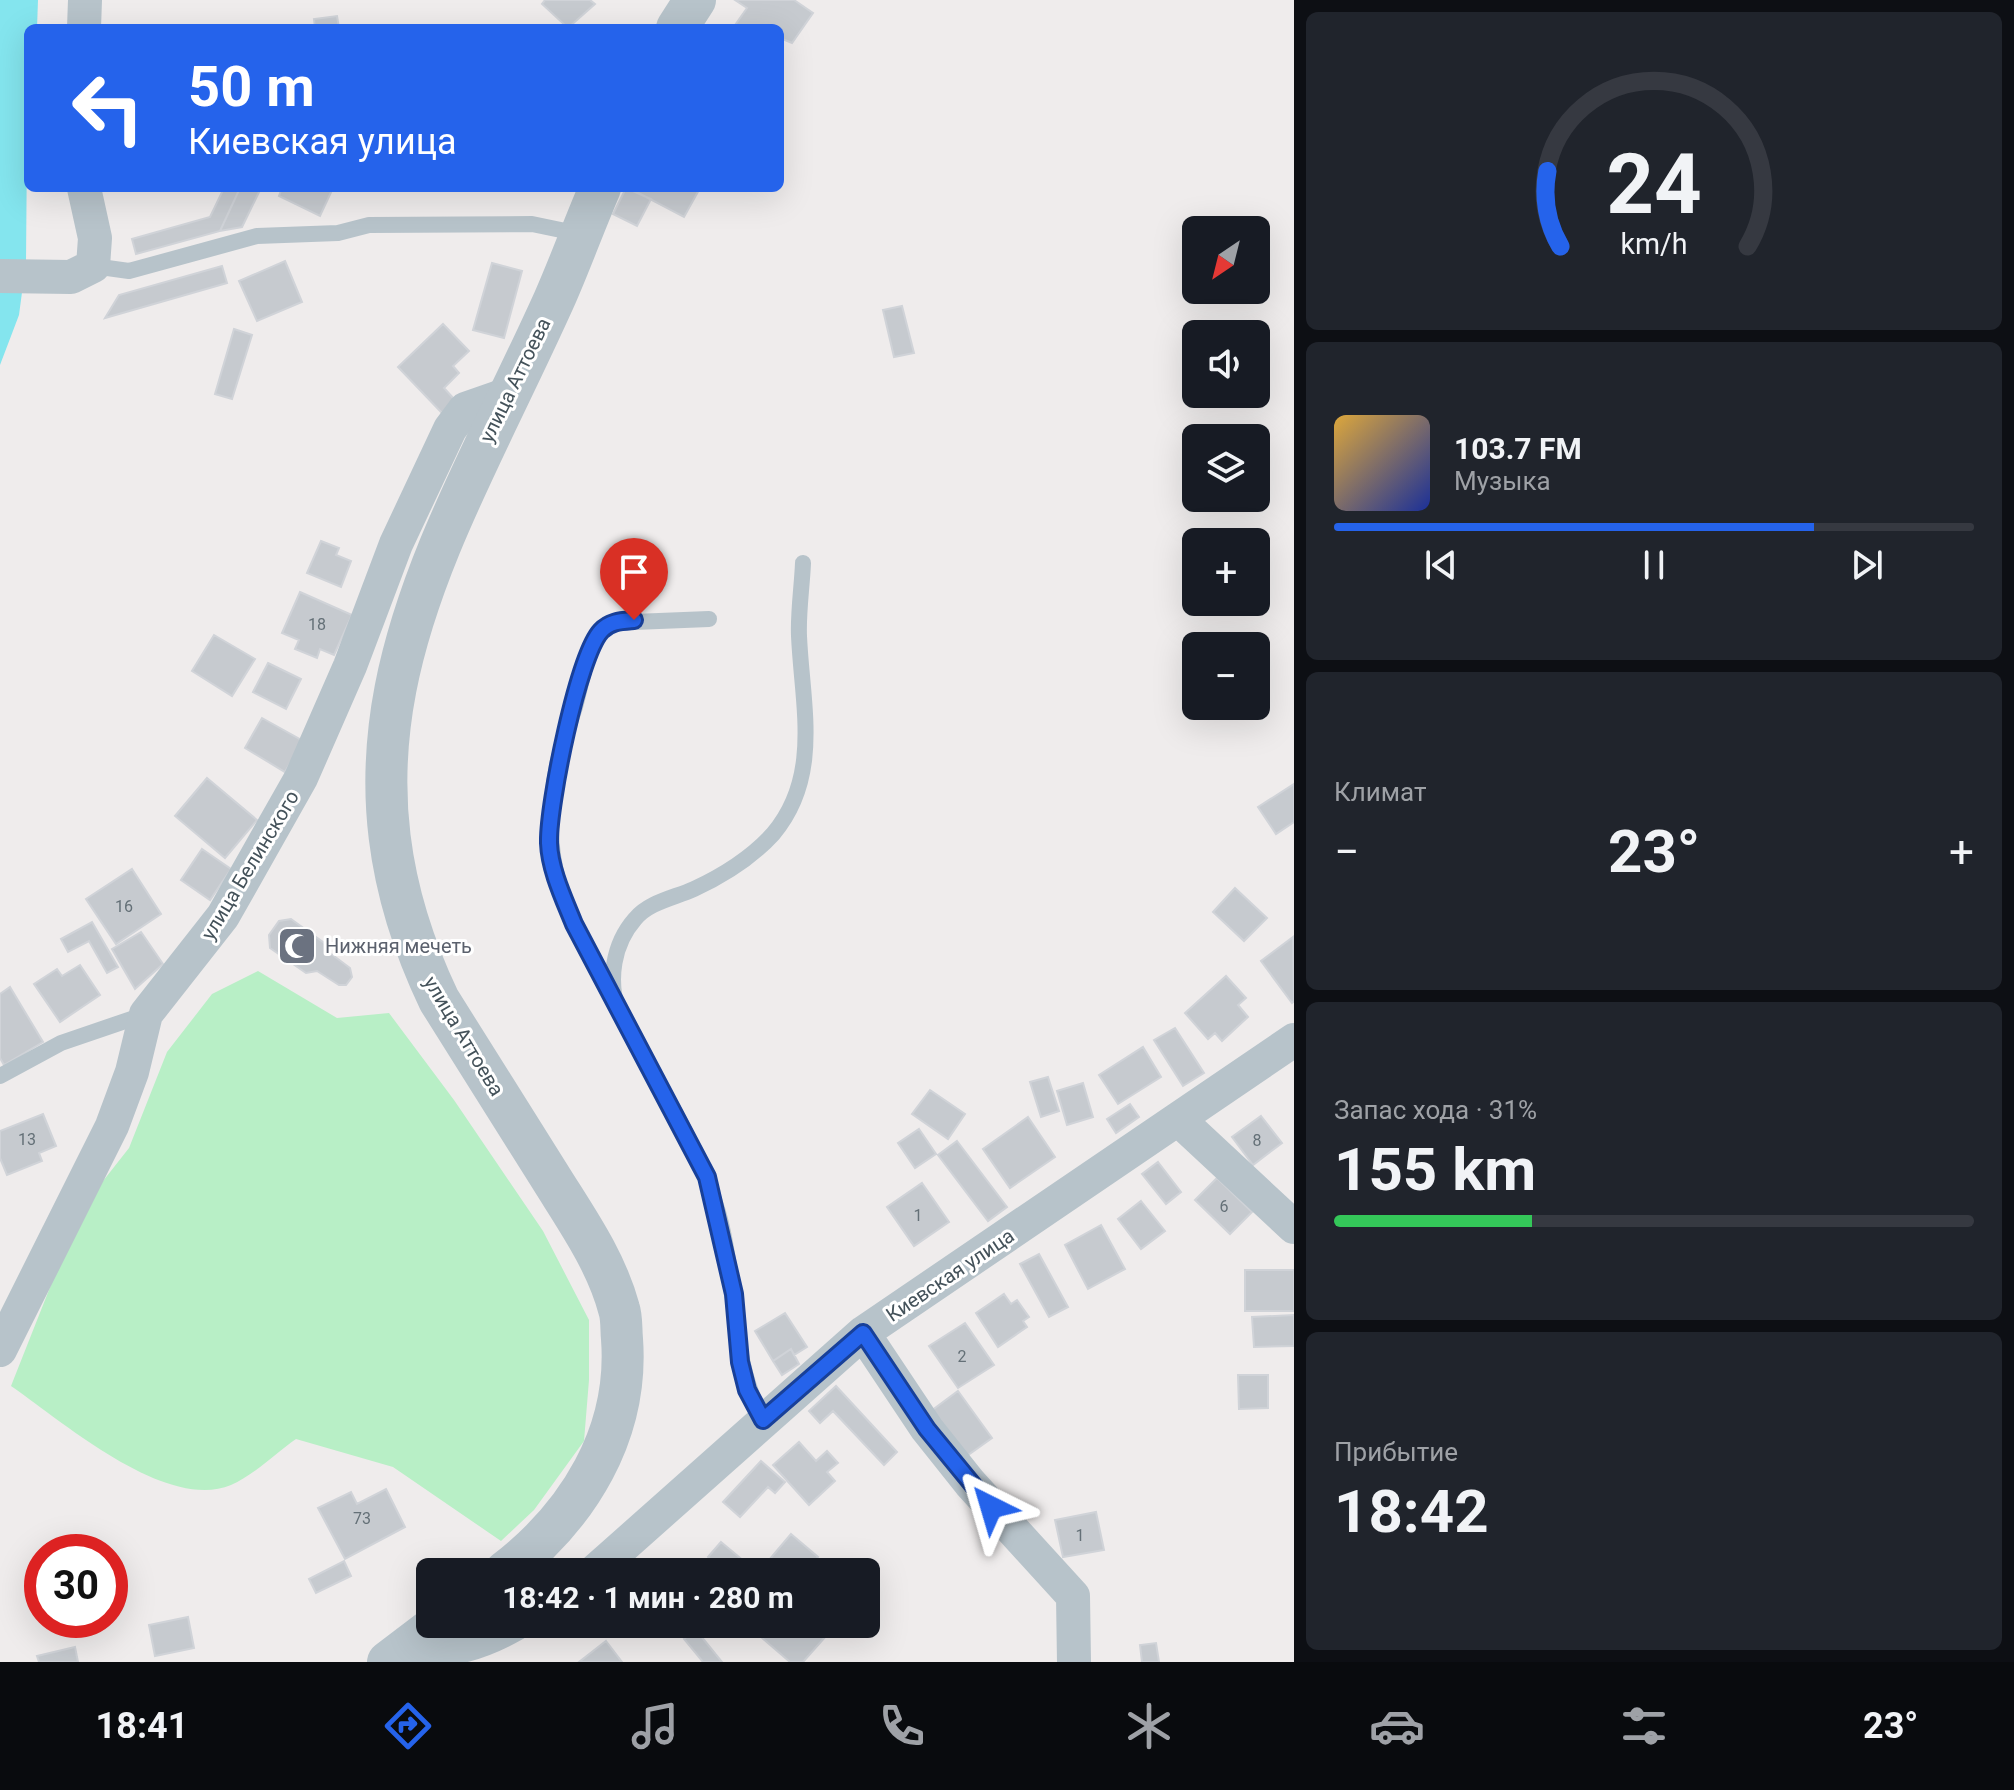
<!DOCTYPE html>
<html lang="ru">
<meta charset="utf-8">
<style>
:root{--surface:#171b24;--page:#20242c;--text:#f1f3f6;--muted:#9ea1a6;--line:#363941;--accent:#2563eb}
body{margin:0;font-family:Roboto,sans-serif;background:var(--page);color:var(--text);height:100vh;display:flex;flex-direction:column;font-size:30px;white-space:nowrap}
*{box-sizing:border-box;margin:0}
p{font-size:26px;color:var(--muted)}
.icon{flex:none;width:44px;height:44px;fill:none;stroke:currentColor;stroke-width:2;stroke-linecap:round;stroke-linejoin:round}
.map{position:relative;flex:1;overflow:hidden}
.drawer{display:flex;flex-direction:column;gap:12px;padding:12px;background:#0d0f14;width:720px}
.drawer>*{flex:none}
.hud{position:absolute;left:24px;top:24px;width:760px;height:168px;border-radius:12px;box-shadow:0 8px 32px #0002;background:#2563eb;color:#fff;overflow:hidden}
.needle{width:52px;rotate:215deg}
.fabs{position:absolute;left:1182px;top:216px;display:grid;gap:16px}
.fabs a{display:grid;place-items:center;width:88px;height:88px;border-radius:12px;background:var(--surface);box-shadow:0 8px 32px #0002;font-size:40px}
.speed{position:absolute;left:24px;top:1534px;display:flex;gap:16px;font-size:40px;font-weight:700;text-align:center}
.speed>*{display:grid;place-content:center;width:104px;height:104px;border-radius:50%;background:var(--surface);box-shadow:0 8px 32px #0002;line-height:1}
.speed .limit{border:12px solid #d22;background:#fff;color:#111}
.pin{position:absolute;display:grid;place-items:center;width:68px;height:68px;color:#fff;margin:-82px -34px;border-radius:50% 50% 50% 0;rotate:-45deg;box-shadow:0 0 8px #0007}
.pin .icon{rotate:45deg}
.me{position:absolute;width:88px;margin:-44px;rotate:320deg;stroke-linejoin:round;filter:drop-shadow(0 0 6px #0008)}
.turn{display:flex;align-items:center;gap:28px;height:168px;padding:0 32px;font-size:36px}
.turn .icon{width:104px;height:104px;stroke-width:2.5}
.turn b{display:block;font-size:56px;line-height:68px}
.big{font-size:60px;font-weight:700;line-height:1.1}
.drawer .card{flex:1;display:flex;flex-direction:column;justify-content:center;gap:12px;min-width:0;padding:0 28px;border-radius:12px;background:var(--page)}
.drawer .dial{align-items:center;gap:0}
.dial svg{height:208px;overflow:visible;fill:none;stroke:var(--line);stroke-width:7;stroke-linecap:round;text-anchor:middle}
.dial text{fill:var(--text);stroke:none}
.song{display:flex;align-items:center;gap:24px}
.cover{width:96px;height:96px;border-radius:12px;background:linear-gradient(135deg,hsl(40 70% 55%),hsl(230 70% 35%))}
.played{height:8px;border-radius:4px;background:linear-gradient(90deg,var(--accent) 75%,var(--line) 75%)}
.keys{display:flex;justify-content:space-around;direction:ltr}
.heat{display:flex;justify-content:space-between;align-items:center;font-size:44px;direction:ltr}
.charge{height:12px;border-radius:6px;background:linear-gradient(90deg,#34c759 31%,var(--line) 0)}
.trip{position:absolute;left:416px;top:1558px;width:464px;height:80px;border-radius:12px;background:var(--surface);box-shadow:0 8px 32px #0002;font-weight:700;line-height:80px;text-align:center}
.dock{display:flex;height:128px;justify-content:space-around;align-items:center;background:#090b0e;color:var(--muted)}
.dock .icon{width:56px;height:56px}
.dock .selected{color:var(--accent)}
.dock b{font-size:36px;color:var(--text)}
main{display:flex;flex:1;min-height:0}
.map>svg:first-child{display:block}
</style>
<main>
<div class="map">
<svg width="1294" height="1662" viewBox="0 0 1294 1662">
<rect width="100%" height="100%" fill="#efecec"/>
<path fill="#b8efc6" d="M258 971 337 1018 389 1013 454 1100 543 1231 589 1320V1380L584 1441 534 1510 501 1541 393 1467 296 1439C276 1453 254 1475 231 1485 166 1512 63 1422 11 1386L81 1209 129 1148 167 1052 212 994Z"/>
<path fill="#84e5ee" d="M0 0H38L37 28H28L26 262 19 315 0 365Z"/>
<path fill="#c6cacf" stroke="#d0d3d8" stroke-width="2" d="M545 0H590L595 4 568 28 542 4Z
M735 0H794L813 13 792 43 780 38V28H733L747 8Z
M337 16 339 28H315L314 19Z
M224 188H240L220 231 136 254 132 239 210 217Z
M240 188H261L242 227 220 231Z
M282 188H333L320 216 279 196Z
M626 188 651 199 637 226 613 214Z
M629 188 679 189 700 188 684 217Z
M285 261 302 302 257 321 239 281Z
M492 263 522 271 504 338 473 330Z
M222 266 227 283 105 318 119 295Z
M902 306 914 353 894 357 883 310Z
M443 324 469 351 453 366 459 373 444 388 455 400 442 413 398 367Z
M234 329 252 335 232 399 215 394Z
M321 541 339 548 336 555 351 561 341 587 307 573Z
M300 592 352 615 334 655 320 649 317 658 295 649 299 640 282 633Z
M214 635 255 659 232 696 192 671Z
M268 663 301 679 286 709 253 692Z
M262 718 303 741 285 772 245 748Z
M207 778 257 820 225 858 175 816Z
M1294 784V822L1276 834 1258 807Z
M202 849 231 869 210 900 181 880Z
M132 869 161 914 116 944 86 899Z
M1235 888 1267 918 1244 941 1213 912Z
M291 919 327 945 330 953 350 968 352 977 346 985H339L317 971 306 973 270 948 269 935 279 921Z
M92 922 118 967 107 973 89 941 68 952 61 939Z
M141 932 163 964 135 989 112 949Z
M1293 937 1294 1001 1292 1003 1261 961Z
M80 965 100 995 60 1022 34 984 57 969 62 976Z
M1226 976 1246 998 1238 1005 1248 1017 1222 1041 1215 1033 1208 1039 1185 1013Z
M10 987 43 1042 4 1065 0 1058V994Z
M1175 1028 1204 1073 1183 1086 1154 1040Z
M1143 1047 1161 1077 1118 1104 1099 1075Z
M1048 1077 1059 1111 1041 1117 1030 1082Z
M1083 1083 1093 1117 1067 1125 1057 1091Z
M930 1090 965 1114 948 1139 912 1114Z
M1130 1104 1139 1117 1116 1133 1107 1119Z
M43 1114 56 1146 39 1153 42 1161 7 1175 0 1158V1131Z
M1261 1116 1282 1143 1253 1165 1232 1137Z
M1028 1117 1055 1157 1010 1188 983 1149Z
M919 1129 936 1154 915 1168 898 1143Z
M957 1141 1007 1207 988 1221 938 1155Z
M1158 1162 1181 1192 1166 1204 1142 1174Z
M1217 1178 1252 1212 1230 1234 1195 1200Z
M922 1183 949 1222 914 1246 887 1207Z
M1141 1201 1165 1231 1141 1249 1118 1219Z
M1101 1225 1125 1269 1088 1289 1065 1245Z
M1039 1254 1068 1307 1049 1317 1020 1264Z
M1245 1270H1294V1311H1245Z
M1004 1294 1011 1304 1017 1300 1029 1317 1023 1321 1027 1327 998 1347 976 1313Z
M785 1313 807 1347 794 1355 791 1349 773 1361 755 1331Z
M1294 1315V1346L1254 1347 1252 1317Z
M965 1323 994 1365 958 1388 929 1346Z
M791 1349 799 1364 782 1375 773 1361Z
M1238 1375H1268V1408L1239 1409Z
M836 1386 897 1452 884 1465 833 1411 820 1423 809 1411Z
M958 1391 992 1438 961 1460 927 1414Z
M799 1442 816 1461 827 1451 838 1463 827 1472 835 1481 809 1505 773 1465Z
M761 1461 785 1482 775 1493 768 1487 740 1517 723 1502Z
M386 1489 405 1527 345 1559 318 1508 351 1492 357 1504Z
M1096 1512 1104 1550 1063 1557 1055 1520Z
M791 1534 818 1557 806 1572H769L763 1567Z
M721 1542 757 1572H725L708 1557Z
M344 1561 351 1576 316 1593 309 1579Z
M188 1617 194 1648 155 1656 149 1625Z
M772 1624H812L826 1636 803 1662H790L761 1637Z
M696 1630 722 1662H703L684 1639Z
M606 1641 622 1662H579Z
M1156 1643 1159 1662H1142L1140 1645Z
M75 1647 78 1662H39L37 1656Z"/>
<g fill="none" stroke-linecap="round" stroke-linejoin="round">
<path stroke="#b7c3ca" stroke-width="16" d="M93 266 129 271 257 236 338 233 369 225 532 224 580 234
M612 990C562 906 539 865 557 765 561 746 569 726 575 707 583 678 587 644 609 623L709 619
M0 1076 61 1043 146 1014
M763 1420C729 1356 738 1282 718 1212 698 1143 652 1074 618 1010 608 980 613 944 635 919 649 902 674 898 694 889 722 876 752 857 773 834 822 776 802 705 799 636 798 612 802 587 803 563"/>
<path stroke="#b7c3ca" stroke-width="34" d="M84 28 85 0
M0 276 71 277 93 266 95 238 84 188
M1178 1119 1294 1227
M863 1333 927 1429 970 1483 1073 1596 1074 1662
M0 1350 112 1126 132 1072 146 1014 223 916 301 778 350 666 396 544 450 429 465 409 508 394
M594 1572 863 1333 1294 1040
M404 1650C447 1653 478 1645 515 1624"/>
<path stroke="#b7c3ca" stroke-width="42" d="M677 28 695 0
M505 1572C579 1515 629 1433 622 1339 621 1329 622 1318 619 1309 606 1260 575 1217 549 1175 512 1117 476 1058 439 1000 310 730 445 542 554 300 570 264 584 225 600 188
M388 1662 438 1624"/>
</g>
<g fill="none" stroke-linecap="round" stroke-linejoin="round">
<defs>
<path id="route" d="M634 620C622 621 610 621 601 631 578 656 548 805 549 843 550 870 564 899 574 924L707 1177 734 1294 740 1362 747 1390 763 1420 863 1333 927 1429 991 1507"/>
</defs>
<use href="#route" stroke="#184099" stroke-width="20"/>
<use href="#route" stroke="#2563eb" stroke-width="14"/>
</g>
<defs>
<symbol id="mosque-square" viewBox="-11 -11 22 22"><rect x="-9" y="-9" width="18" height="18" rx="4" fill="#6b7280" stroke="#fff"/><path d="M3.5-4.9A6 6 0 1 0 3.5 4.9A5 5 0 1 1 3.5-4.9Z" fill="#fff"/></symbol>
</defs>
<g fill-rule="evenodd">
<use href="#mosque-square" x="275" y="924" width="44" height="44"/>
</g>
<g text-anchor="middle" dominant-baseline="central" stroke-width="6" stroke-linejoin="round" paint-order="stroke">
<g font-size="16" fill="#647077">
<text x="317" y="624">18</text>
<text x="124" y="906">16</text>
<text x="27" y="1139">13</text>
<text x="1257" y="1140">8</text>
<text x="1224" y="1206">6</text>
<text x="918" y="1215">1</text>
<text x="962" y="1356">2</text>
<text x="362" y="1518">73</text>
<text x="1080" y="1535">1</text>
</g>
<g font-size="20" fill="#44525a" stroke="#fff">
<text transform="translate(515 380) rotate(-64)">улица Аттоева</text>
<text transform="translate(250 865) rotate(-59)">улица Белинского</text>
<text transform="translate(464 1036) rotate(59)">улица Аттоева</text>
<text transform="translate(950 1275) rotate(-34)">Киевская улица</text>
</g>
<g font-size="20" fill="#5b616d" stroke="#fff" text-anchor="start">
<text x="325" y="946">Нижняя мечеть</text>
</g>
</g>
</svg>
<div class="fabs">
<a><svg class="needle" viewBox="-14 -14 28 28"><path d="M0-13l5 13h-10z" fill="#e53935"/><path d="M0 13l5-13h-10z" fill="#9ea1a6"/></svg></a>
<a><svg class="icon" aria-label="sound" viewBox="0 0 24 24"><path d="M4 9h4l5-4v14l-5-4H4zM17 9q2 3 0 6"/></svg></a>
<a><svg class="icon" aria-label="layers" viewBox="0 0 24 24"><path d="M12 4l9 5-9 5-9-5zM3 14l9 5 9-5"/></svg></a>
<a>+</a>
<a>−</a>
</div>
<div class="speed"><div class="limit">30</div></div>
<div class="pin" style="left:634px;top:620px;background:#d93025"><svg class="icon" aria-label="arrive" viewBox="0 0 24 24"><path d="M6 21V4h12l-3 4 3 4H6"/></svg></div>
<svg class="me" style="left:991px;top:1507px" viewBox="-20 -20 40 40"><path d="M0-17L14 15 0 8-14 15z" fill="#2563eb" stroke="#fff" stroke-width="4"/></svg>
<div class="trip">18:42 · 1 мин · 280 m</div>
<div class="hud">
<div class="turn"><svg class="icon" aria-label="left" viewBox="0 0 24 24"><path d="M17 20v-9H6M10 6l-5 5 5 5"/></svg><div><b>50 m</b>Киевская улица</div></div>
</div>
</div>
<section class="drawer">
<div class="card dial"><svg viewBox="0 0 100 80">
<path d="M14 69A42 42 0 1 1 86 69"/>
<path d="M14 69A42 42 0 0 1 9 40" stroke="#2563eb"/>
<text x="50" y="56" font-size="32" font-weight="700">24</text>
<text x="50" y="72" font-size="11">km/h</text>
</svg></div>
<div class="card">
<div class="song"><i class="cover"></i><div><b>103.7 FM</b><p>Музыка</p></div></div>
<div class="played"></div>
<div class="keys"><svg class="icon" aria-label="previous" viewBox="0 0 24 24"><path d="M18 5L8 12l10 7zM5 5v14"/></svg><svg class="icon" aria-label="pause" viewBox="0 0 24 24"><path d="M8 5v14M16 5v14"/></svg><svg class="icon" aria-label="next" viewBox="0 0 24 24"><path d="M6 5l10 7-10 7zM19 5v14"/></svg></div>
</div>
<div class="card"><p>Климат</p>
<div class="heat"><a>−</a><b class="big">23°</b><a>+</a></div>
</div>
<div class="card"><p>Запас хода · 31%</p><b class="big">155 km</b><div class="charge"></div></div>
<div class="card"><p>Прибытие</p><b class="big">18:42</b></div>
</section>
</main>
<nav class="dock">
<b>18:41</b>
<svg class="icon selected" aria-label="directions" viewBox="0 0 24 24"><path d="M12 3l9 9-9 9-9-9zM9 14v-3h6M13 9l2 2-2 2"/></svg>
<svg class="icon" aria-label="music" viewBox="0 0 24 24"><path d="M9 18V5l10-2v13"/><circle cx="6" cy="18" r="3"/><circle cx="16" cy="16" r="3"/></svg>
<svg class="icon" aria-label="phone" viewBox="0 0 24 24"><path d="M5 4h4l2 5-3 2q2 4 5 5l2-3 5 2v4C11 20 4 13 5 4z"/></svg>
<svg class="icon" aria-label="climate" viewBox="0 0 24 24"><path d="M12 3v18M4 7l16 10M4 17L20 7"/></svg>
<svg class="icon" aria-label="car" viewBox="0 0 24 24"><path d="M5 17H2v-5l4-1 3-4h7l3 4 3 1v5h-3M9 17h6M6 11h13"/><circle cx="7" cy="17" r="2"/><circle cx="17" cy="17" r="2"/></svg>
<svg class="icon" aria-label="filters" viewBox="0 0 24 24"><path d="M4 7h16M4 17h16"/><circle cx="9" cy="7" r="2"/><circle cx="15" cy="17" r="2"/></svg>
<b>23°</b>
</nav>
